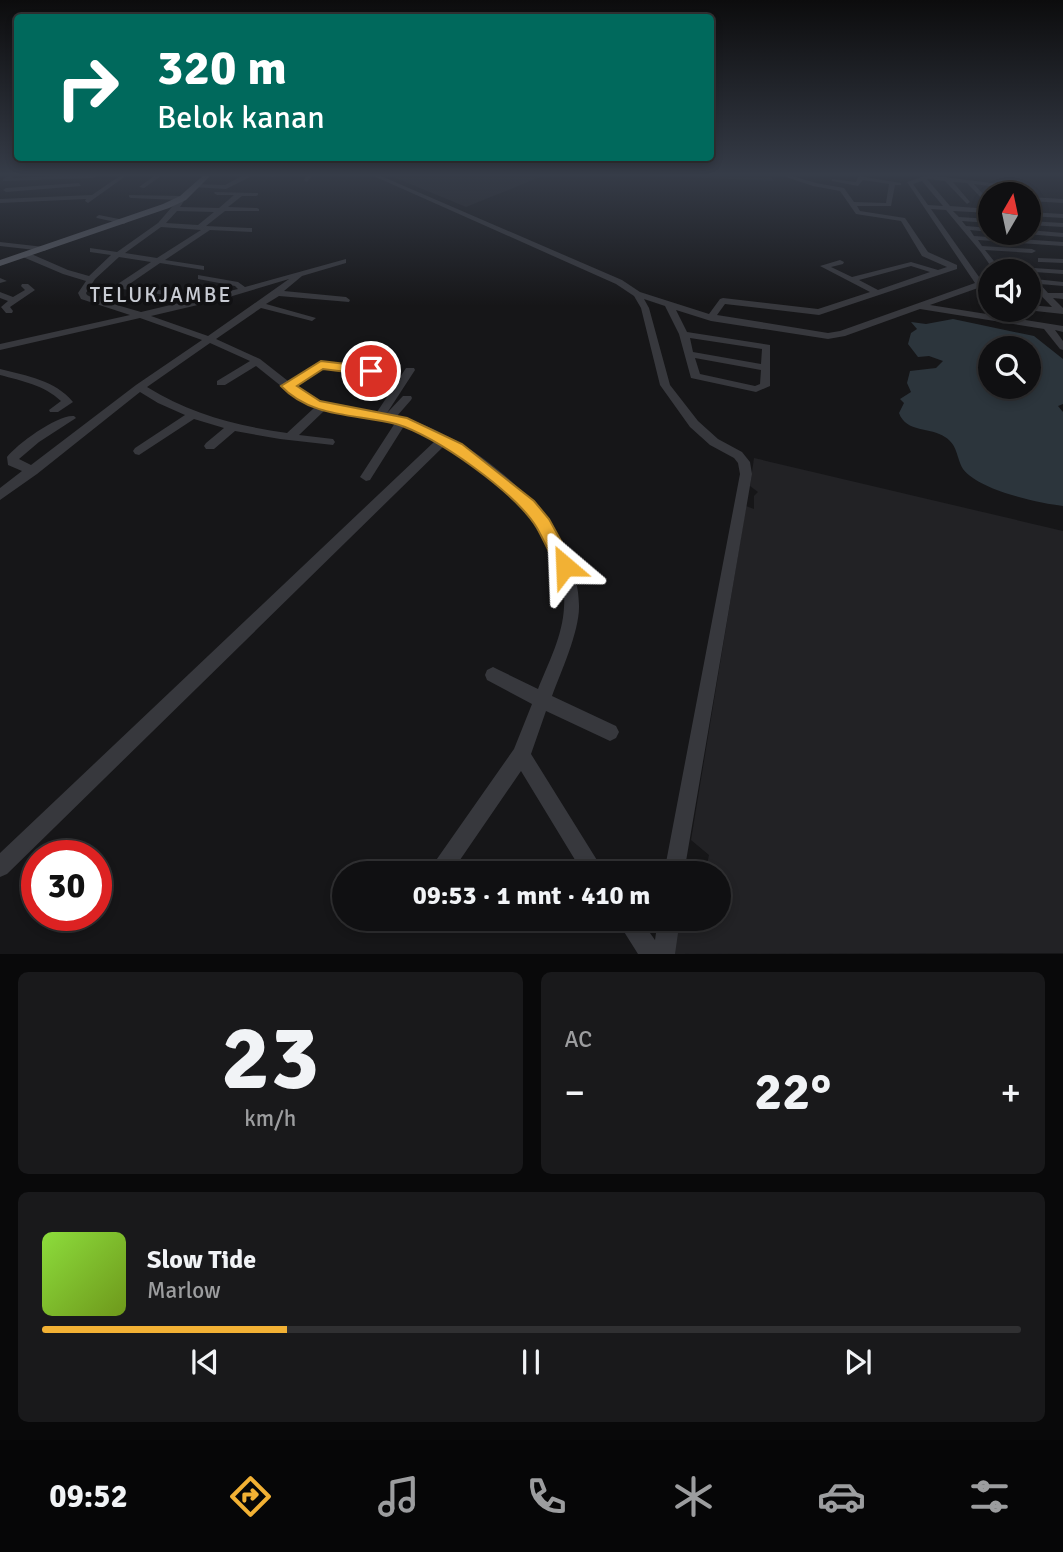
<!DOCTYPE html>
<html lang="id">
<meta charset="utf-8">
<style>
:root{--surface:#101012;--page:#19191b;--text:#f1f3f6;--muted:#9c9d9f;--line:#303032;--accent:#f2b134}
body{margin:0;font-family:Signika,sans-serif;background:var(--page);color:var(--text);height:100vh;display:flex;flex-direction:column;font-size:26px;white-space:nowrap}
*{box-sizing:border-box;margin:0}
p{font-size:23px;color:var(--muted)}
.icon{flex:none;width:38px;height:38px;fill:none;stroke:currentColor;stroke-width:2;stroke-linecap:round;stroke-linejoin:round}
.map{position:relative;height:954px;overflow:hidden}
.side{display:flex;flex-direction:column;gap:18px;padding:18px;background:#09090a;flex:1}
.side>*{flex:none}
.top-card{position:absolute;left:14px;top:14px;width:700px;height:147px;border-radius:7px;box-shadow:0 4px 10px #0003,0 0 0 2px var(--line);background:#00695c;color:#fff;overflow:hidden}
.needle{width:46px;rotate:9deg}
.tools{position:absolute;left:978px;top:182px;display:grid;gap:14px}
.tools a{display:grid;place-items:center;width:63px;height:63px;border-radius:50%;background:var(--surface);box-shadow:0 4px 10px #0003,0 0 0 2px var(--line);font-size:35px}
.speed{position:absolute;left:21px;top:840px;display:flex;gap:14px;font-size:35px;font-weight:700;text-align:center}
.speed>*{display:grid;place-content:center;width:91px;height:91px;border-radius:50%;background:var(--surface);box-shadow:0 4px 10px #0003,0 0 0 2px var(--line);line-height:1}
.speed .limit{border:10px solid #d22;background:#fff;color:#111}
.pin{position:absolute;display:grid;place-items:center;width:60px;height:60px;color:#fff;margin:-30px;border:4px solid #fff;border-radius:50%;box-shadow:0 2px 7px #0007}
.me{position:absolute;width:77px;margin:-38px;rotate:334deg;stroke-linejoin:round;filter:drop-shadow(0 0 5px #0008)}
.turn{display:flex;align-items:center;gap:24px;height:147px;padding:0 28px;font-size:32px}
.turn .icon{width:91px;height:91px;stroke-width:2.5}
.turn b{display:block;font-size:49px;line-height:60px}
.big{font-size:52px;font-weight:800;line-height:1.1}
.side .tile{flex:1;display:flex;flex-direction:column;justify-content:center;gap:10px;min-width:0;padding:0 24px;border-radius:10px;background:var(--page)}
.side .dial{align-items:center;gap:0}
.dial b{font-size:91px;line-height:1}
.song{display:flex;align-items:center;gap:21px}
.cover{width:84px;height:84px;border-radius:10px;background:linear-gradient(135deg,hsl(90 70% 55%),hsl(80 70% 35%))}
.played{height:7px;border-radius:4px;background:linear-gradient(90deg,var(--accent) 25%,var(--line) 25%)}
.keys{display:flex;justify-content:space-around;direction:ltr}
.heat{display:flex;justify-content:space-between;align-items:center;font-size:38px;direction:ltr}
.side .tiles{flex:1;display:grid;gap:18px;grid-template-columns:1fr 1fr}
.tile:last-child{grid-column:span 2}
.trip{position:absolute;left:332px;top:861px;width:399px;height:70px;border-radius:35px;background:var(--surface);box-shadow:0 4px 10px #0003,0 0 0 2px var(--line);font-weight:800;line-height:70px;text-align:center}
.dock{display:flex;height:112px;justify-content:space-around;align-items:center;background:#060607;color:var(--muted)}
.dock .icon{width:49px;height:49px}
.dock .current{color:var(--accent)}
.dock b{font-size:32px;color:var(--text)}
.map>svg:first-child{display:block}
</style>
<div class="map">
<svg width="1063" height="954" viewBox="0 0 1063 954">
<rect width="100%" height="100%" fill="#161618"/>
<path fill="#222225" d="M384 173H550L466 207Z
M593 173H768L774 181Z
M754 458 1063 531V953L672 954 678 919H719V873H705L709 855 691 840 746 506 754 509V496L758 492 750 486Z"/>
<path fill="#2c353c" fill-rule="evenodd" d="M953 319 1034 336 1063 359V404L1058 406 1063 412V506C1037 503 979 490 963 469 956 457 958 445 945 437 931 427 906 433 899 413L904 403 900 399 911 392 907 383 910 371 936 368 943 361 929 356 918 357 908 344 911 333 917 329 911 322 926 324ZM990 348H1029V387H990Z"/>
<g fill="none" stroke-linecap="round" stroke-linejoin="round">
<path fill="#37383d" fill-rule="evenodd" d="M12 173H18L12 178 93 174 96 176 93 178 3 181V179Z
M124 173H130L88 203 85 201 86 199 0 203V199L92 195Z
M163 173H174L161 176 144 188 139 187 157 174Z
M207 173H267L277 175 274 177 254 175 226 189 194 187 196 184 225 185 242 176Z
M308 173H314L307 182 304 180Z
M367 173H374L622 280 640 292 709 314 720 299 723 298 818 309 870 292 820 266 840 260 844 262 843 264 831 267 852 277 911 262 938 270 947 267 922 256 901 221 856 214 840 191 813 186 774 173H782L816 183 844 188 854 202 886 203 889 184 863 180 858 186 832 181V179L856 182 860 173H866L864 177 901 183V185H895L891 206H857L860 211 905 218 928 252 957 265V269L819 315 725 304 717 315 828 333 840 331 975 283 907 182 928 175 1015 186 1026 194H1019L1011 189 974 184 990 202 988 205 967 183 953 182 970 202 967 204 945 181 927 179 950 206 990 209V213L953 211 959 217 990 219V223L962 221 966 226 990 228V232L970 230 974 236 1063 242V246L978 240 982 246 1032 249 1036 251 1032 253 985 250 1002 271H994L981 252 946 210 931 209 984 284 990 294V302H987L978 288 930 305 1063 326V332L1055 330 1063 341V350L1060 349 1044 329 920 309 845 336 828 339 711 321 676 310 687 332 770 345V386L756 392 691 378 679 334 665 306 644 299 649 308 670 385 698 421 718 439 742 452 750 462 752 474 684 873H664L740 474 738 463 734 458 710 445 690 427 660 385 641 308 634 296 616 284ZM922 181 943 206 928 205 913 184ZM911 266 930 272 878 290 859 280ZM690 338 762 349 761 364 693 352ZM695 358 761 370 760 384 755 386 700 374Z
M79 183 81 186 6 192 3 190 6 188Z
M215 192 258 193V195L256 196H242L228 207 257 208 259 209V211H225L206 226 249 228H252V232L210 230 165 260 204 266V270L160 263 128 285 166 291V295L122 289 103 301 141 312 238 289 235 286 198 279V275L238 282 245 287 346 259V263L302 276 284 291 346 297 350 300 349 302 279 296 266 304 316 318 312 321 261 308 216 339 260 359 288 381 321 362 375 369 376 371 371 374 323 368 294 386C322 408 344 408 377 412L406 368H414L415 370 387 413 403 396H411L412 398 411 400 397 416C473 435 578 520 579 605 580 630 561 672 552 696L616 726 619 732 616 738 610 741 546 711 531 754 605 873H583L521 771 451 873H429L432 866 514 749 532 704 487 680 485 675 487 670 493 667 499 670 538 689C548 664 563 635 564 607 569 540 498 476 444 446L7 874 0 877V853L435 441 404 426 370 480 366 481 360 477 395 423 324 411 299 435 333 439 335 442 333 445 280 439 235 431 214 449H206L204 446 206 443 224 428 194 419 139 455 135 454 133 451 135 448 185 415 158 403 140 392 37 474 0 500V488L22 471 8 465 7 457C17 444 58 414 74 416L76 418 39 442 19 459 31 465 136 385 202 340 140 318 0 350V344L130 315 81 299 78 293 86 281 63 274 23 257V253H29L68 270 89 276 111 255 90 252V248L117 252 158 223 178 200 131 198 129 197V195L183 196 186 198 180 207 219 208 234 195H217L214 193ZM177 211 214 212 198 225 166 223ZM161 227 201 230 157 258 125 253ZM119 257 151 262 95 299 87 295 86 293 95 279ZM289 279 208 336 151 316 219 300ZM210 343 250 361 217 381V385H225L256 366 296 398 314 408 287 433C237 426 190 414 147 387Z
M1029 197 1063 199V203L1029 201Z
M1029 212 1063 214V218L1029 216Z
M99 215 124 220 127 222 124 224 97 218 96 217Z
M1029 221 1063 223V227L1029 225Z
M1029 230 1063 233V237L1026 234 1029 233Z
M0 242 44 247 48 249 44 251 0 246Z
M1038 258 1063 259V263L1041 262H1038Z
M1019 267 1063 270V274L1021 271 1018 269Z
M1029 275 1035 279 1063 282V286L1040 284 1048 293H1063V299L1053 298 1063 308V314L1026 310H1029V305L1052 307 1029 283Z
M0 278 7 281 0 283Z
M22 284H28L35 290 10 307 13 311 12 313H6L1 307 8 301 0 298V292L13 297 25 290 21 286Z
M0 369C27 376 55 380 73 402L58 412H50L49 410 61 401C44 385 22 381 0 375Z
M616 919H640L655 940 658 919H680L675 954H638Z"/>
<path fill="#53555c" fill-rule="evenodd" d="M206 173H213L186 200 169 208 0 266V260L163 204 180 196Z"/>
</g>
<linearGradient id="sky" x2="0" y2="1"><stop stop-color="#0c0c0d"/><stop offset="0.57" stop-color="#363c48"/><stop offset="1" stop-color="#363c48" stop-opacity="0"/></linearGradient>
<rect width="1063" height="306" fill="url(#sky)"/>
<path fill="#f2b134" stroke="#9d7322" stroke-width="2" d="M321 361 371 367 378 371 371 375 323 369 297 386 320 401 407 418 462 444 534 501 549 519 572 561 574 566 572 571 565 573 559 571C551 557 545 542 537 528 516 493 435 435 396 424 357 414 311 418 281 386Z"/>
<g text-anchor="middle" dominant-baseline="central" stroke-width="7" stroke-linejoin="round" paint-order="stroke">
<g font-size="21" letter-spacing="2" fill="#c9ccd4" stroke="#111113">
<text x="161" y="295">TELUKJAMBE</text>
</g>
</g>
</svg>
<div class="tools">
<a><svg class="needle" viewBox="-14 -14 28 28"><path d="M0-13l5 13h-10z" fill="#e53935"/><path d="M0 13l5-13h-10z" fill="#9c9d9f"/></svg></a>
<a><svg class="icon" aria-label="sound" viewBox="0 0 24 24"><path d="M4 9h4l5-4v14l-5-4H4zM17 9q2 3 0 6"/></svg></a>
<a><svg class="icon" aria-label="search" viewBox="0 0 24 24"><circle cx="10" cy="10" r="6"/><path d="M15 15l6 6"/></svg></a>
</div>
<div class="speed"><div class="limit">30</div></div>
<div class="pin" style="left:371px;top:371px;background:#d93025"><svg class="icon" aria-label="arrive" viewBox="0 0 24 24"><path d="M6 21V4h12l-3 4 3 4H6"/></svg></div>
<svg class="me" style="left:565px;top:566px" viewBox="-20 -20 40 40"><path d="M0-17L14 15 0 8-14 15z" fill="#f2b134" stroke="#fff" stroke-width="4"/></svg>
<div class="trip">09:53 · 1 mnt · 410 m</div>
<div class="top-card">
<div class="turn"><svg class="icon" aria-label="right" viewBox="0 0 24 24"><path d="M7 20v-9h11M14 6l5 5-5 5"/></svg><div><b>320 m</b>Belok kanan</div></div>
</div>
</div>
<section class="side">
<div class="tiles">
<div class="tile dial"><b>23</b><p>km/h</p></div>
<div class="tile"><p>AC</p>
<div class="heat"><a>−</a><b class="big">22°</b><a>+</a></div>
</div>
<div class="tile">
<div class="song"><i class="cover"></i><div><b>Slow Tide</b><p>Marlow</p></div></div>
<div class="played"></div>
<div class="keys"><svg class="icon" aria-label="previous" viewBox="0 0 24 24"><path d="M18 5L8 12l10 7zM5 5v14"/></svg><svg class="icon" aria-label="pause" viewBox="0 0 24 24"><path d="M8 5v14M16 5v14"/></svg><svg class="icon" aria-label="next" viewBox="0 0 24 24"><path d="M6 5l10 7-10 7zM19 5v14"/></svg></div>
</div>
</div>
</section>
<nav class="dock">
<b>09:52</b>
<svg class="icon current" aria-label="directions" viewBox="0 0 24 24"><path d="M12 3l9 9-9 9-9-9zM9 14v-3h6M13 9l2 2-2 2"/></svg>
<svg class="icon" aria-label="music" viewBox="0 0 24 24"><path d="M9 18V5l10-2v13"/><circle cx="6" cy="18" r="3"/><circle cx="16" cy="16" r="3"/></svg>
<svg class="icon" aria-label="phone" viewBox="0 0 24 24"><path d="M5 4h4l2 5-3 2q2 4 5 5l2-3 5 2v4C11 20 4 13 5 4z"/></svg>
<svg class="icon" aria-label="climate" viewBox="0 0 24 24"><path d="M12 3v18M4 7l16 10M4 17L20 7"/></svg>
<svg class="icon" aria-label="car" viewBox="0 0 24 24"><path d="M5 17H2v-5l4-1 3-4h7l3 4 3 1v5h-3M9 17h6M6 11h13"/><circle cx="7" cy="17" r="2"/><circle cx="17" cy="17" r="2"/></svg>
<svg class="icon" aria-label="filters" viewBox="0 0 24 24"><path d="M4 7h16M4 17h16"/><circle cx="9" cy="7" r="2"/><circle cx="15" cy="17" r="2"/></svg>
</nav>
